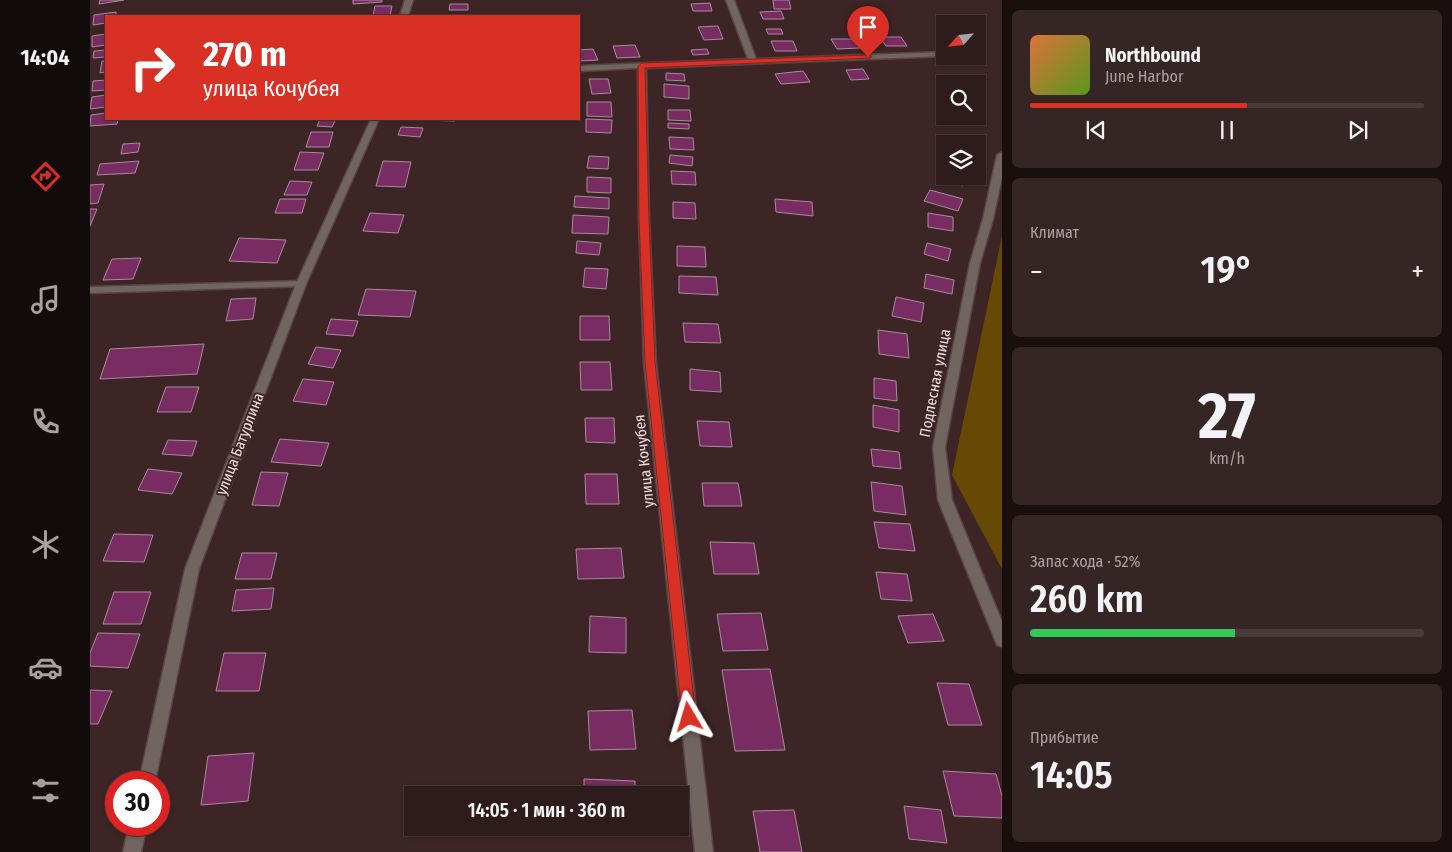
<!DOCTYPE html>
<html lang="ru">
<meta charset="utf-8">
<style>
:root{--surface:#2e1c1c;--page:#362525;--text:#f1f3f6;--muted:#a7a1a3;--line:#493a3b;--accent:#d93025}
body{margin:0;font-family:"Fira Sans Condensed",sans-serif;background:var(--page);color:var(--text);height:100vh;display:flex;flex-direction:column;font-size:19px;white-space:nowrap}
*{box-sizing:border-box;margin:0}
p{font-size:16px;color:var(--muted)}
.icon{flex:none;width:28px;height:28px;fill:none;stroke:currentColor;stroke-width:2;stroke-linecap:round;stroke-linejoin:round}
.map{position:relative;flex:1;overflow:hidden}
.sheet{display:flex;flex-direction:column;gap:10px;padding:10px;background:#190f0f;width:450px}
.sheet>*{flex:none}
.top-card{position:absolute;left:15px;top:15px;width:475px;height:105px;border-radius:0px;box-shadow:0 1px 4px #0004,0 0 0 1px var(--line);background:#d93025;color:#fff;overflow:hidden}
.needle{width:32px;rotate:243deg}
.fabs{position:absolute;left:846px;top:15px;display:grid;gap:10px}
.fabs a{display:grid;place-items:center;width:50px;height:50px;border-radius:0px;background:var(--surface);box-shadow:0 1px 4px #0004,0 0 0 1px var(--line);font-size:25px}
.speed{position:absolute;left:15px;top:771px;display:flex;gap:10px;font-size:25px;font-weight:700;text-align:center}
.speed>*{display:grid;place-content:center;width:65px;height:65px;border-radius:50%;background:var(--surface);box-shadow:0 1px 4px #0004,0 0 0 1px var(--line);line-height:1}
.speed .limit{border:8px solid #d22;background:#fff;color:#111}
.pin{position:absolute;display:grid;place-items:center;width:42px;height:42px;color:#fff;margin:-51px -21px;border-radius:50% 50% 50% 0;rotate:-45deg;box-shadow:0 0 5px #0007}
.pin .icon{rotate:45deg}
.me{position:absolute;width:55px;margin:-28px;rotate:353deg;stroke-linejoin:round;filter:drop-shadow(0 0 4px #0008)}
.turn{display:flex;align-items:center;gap:18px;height:105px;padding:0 15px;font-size:22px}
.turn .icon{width:65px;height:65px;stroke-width:2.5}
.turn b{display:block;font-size:35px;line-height:42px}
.big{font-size:38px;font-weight:600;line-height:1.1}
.sheet .widget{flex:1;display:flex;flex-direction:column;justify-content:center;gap:8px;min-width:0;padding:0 18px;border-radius:8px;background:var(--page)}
.sheet .dial{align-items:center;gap:0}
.dial b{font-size:65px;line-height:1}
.song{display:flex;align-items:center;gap:15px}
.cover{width:60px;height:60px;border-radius:8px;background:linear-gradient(135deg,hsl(20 70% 55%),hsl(90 70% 35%))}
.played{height:5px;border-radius:2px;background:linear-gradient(90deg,var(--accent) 55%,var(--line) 55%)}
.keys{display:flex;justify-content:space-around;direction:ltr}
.heat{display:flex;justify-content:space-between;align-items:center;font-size:28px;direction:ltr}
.charge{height:8px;border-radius:4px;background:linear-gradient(90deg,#34c759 52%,var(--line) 0)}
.trip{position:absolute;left:314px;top:786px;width:285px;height:50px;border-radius:0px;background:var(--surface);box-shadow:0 1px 4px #0004,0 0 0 1px var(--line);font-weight:600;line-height:50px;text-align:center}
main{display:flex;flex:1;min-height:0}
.tab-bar{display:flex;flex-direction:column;width:90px;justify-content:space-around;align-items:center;background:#120b0b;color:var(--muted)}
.tab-bar .icon{width:35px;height:35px}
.tab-bar .current{color:var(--accent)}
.tab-bar b{font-size:22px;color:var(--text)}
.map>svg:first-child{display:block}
</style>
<main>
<nav class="tab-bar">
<b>14:04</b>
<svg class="icon current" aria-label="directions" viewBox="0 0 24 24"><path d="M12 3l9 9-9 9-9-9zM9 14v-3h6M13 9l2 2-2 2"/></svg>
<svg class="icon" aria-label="music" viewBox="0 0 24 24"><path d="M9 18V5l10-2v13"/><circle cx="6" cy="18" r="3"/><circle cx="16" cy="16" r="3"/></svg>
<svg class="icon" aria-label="phone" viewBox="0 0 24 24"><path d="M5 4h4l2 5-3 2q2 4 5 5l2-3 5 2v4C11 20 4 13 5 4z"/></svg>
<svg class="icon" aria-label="climate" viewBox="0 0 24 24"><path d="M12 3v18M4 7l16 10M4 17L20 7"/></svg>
<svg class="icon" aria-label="car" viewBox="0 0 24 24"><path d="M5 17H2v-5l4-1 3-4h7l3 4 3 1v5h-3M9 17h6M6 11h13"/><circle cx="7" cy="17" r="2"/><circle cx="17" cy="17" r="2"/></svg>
<svg class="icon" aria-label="filters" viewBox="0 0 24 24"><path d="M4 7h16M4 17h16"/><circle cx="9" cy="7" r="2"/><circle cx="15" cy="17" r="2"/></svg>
</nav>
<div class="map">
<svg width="912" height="852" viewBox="0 0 912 852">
<rect width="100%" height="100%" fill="#3d2526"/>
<path fill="#664904" d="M912 236V569L862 475Z"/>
<path fill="#782c62" stroke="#a68c9c" d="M10 0H34L9 4Z
M263 0H292V2L263 4Z
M683 0H699L701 9H684Z
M620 3 622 11H603L601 4Z
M360 4H378V10H359Z
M285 6H302L300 16H283Z
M691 11 694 19H673L670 12Z
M26 12V16H16V23L3 25 4 15Z
M628 26 633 39 614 40 608 27Z
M676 29H691L693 34H678Z
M16 34V45L2 47V36Z
M790 37H811L817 46H796Z
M741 39H764L770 48 747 49Z
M681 41H703L707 51H685Z
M545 45 550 57 527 58 523 46Z
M503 49 508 60 489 61V50Z
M617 49 619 54 603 55 601 50Z
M16 50V57L3 58 4 51Z
M12 61H16V72L10 73Z
M773 69 779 79 761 80 756 70Z
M713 71 720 82 691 84 685 74Z
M576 73 594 74 595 81 576 80Z
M499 79H518L521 93 502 94Z
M16 80V90L2 91 3 81Z
M848 80 880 82 881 84H855V94H851Z
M574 84 599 86V99L574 97Z
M16 95V107L0 109 2 97Z
M497 102H521L522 117 497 116Z
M888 102 894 103 893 119 879 116H888Z
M578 110H600L601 121 578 120Z
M16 113V119H28L27 124 0 126 1 115Z
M230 119H246L242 127 227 126Z
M334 119H366L365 121 333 120Z
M496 119 522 120 521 133 496 132Z
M578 123 599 124V129L578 128Z
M311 127 333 128 330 137 308 135Z
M221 132H243L239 147H216Z
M579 137 603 138 604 150 580 149Z
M858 139 880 142V144H858Z
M50 143 48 152 31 154 33 144Z
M210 152 234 153 228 170H204Z
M580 155 603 157 602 166 579 163Z
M499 156 519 157 518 169 497 168Z
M49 161 45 173 7 175 10 164Z
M293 161 321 162 315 187 286 186Z
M854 164 855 176H875L873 186 850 181Z
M581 171 605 172 606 185 582 184Z
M497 177 521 178V193L497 192Z
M200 181 222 182 217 195H194Z
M14 184 8 203 0 204V185Z
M840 190 873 199 868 211 834 201Z
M485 196 519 198V209L484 207Z
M190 199H216L212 213H185Z
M685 199 722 202 723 216 686 212Z
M583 202 605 203 606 219 583 218Z
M0 209H7L0 226Z
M280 213 314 215 308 233 273 231Z
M838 213 863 217V231L838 227Z
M483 215 519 217 518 234 482 233Z
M149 238 196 240 187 263 139 261Z
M487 241 511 243 509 255 486 253Z
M837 243 861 249 858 261 834 254Z
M587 246 615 247 616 267 587 266Z
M51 258 43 279 13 280 22 259Z
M495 268 518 269 516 289 493 287Z
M836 274 864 280 862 294 834 288Z
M589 276 626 277 628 295 589 293Z
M276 289 326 291 320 317 268 315Z
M806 297 834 303 831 322 802 316Z
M166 298 163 319 136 321 141 299Z
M490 316H519L520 340H490Z
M241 319 268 321 263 336 236 334Z
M593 323 628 324 631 343 595 342Z
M788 330 817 334 819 358 789 354Z
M114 344 107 374 10 379 20 349Z
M226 347 251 350 243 368 218 364Z
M490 362H520L522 390H491Z
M600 369 630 372 631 392 600 390Z
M784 378 806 381 807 401 784 398Z
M213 379 244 382 236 405 203 401Z
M76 387H109L101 412H67Z
M783 405 809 410V432L783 427Z
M495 418H524L525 443 496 442Z
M607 421 639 422 642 447 610 446Z
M190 439 239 443 231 466 181 462Z
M78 440 107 441 102 456 72 454Z
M781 449 809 452 811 469 783 466Z
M58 469 92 473 82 494 48 490Z
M171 472 198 473 189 506 162 505Z
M495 474H527L529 504H496Z
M781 482 812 486 816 515 784 511Z
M612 483H648L652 506H614Z
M784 522 820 524 825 551 789 548Z
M24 534 63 535 54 562 13 561Z
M620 542 664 543 669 574H624Z
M531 548 534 578 488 579 486 549Z
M152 553H187L181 579H145Z
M786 572 817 574 822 601 791 599Z
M184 588 181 609 142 611 146 590Z
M24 592H61L51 624H13Z
M671 613 678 650 633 651 627 614Z
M843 614 854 641 818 643 808 616Z
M500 616 536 618V653L499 652Z
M8 633 50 634 38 668 0 666V653Z
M134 653H176L169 691H126Z
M680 669 695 750 645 751 632 670Z
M847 683 879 684 892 725H858Z
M0 690 22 691 8 724H0Z
M542 710 546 749 500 750 498 711Z
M164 753 158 801 111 805 118 756Z
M853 771 906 774 912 796V818L864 816Z
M494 779 545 781V795H494Z
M814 806 851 810 857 843 819 839Z
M704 810 712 852H670L663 811Z
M493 828H546V833L493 831Z"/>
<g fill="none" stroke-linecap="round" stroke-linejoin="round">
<defs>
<path id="service" d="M211 281 214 282 216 284 214 286 0 293V287Z"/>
<path id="minor" d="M315 0H323L318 16H310Z
M636 0H644L666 59 855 52 856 56 556 68 559 220 566 363 623 852H605L554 363 549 220 548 68 489 71V66L658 59Z
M281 119H289L216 284 109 569 65 782H49L95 569 206 284Z
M912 152V177L903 219 890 263 855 447 862 500 912 622V647L907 645 905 640 848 500 843 447 880 263 893 219 907 155Z
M39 825H57L51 852H33Z"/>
</defs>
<use href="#service" stroke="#5a4344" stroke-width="3"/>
<use href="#minor" stroke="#5a4344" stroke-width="3"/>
<use href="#service" fill="#70655f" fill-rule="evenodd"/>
<use href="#minor" fill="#70655f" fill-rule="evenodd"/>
</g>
<path fill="#d93025" stroke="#8d1f18" d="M778 55H781V58L555 68 559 220 565 362 606 717 604 722 599 724 594 722 592 717 555 362 549 220 548 66 552 63Z"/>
<g text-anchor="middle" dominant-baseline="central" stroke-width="4" stroke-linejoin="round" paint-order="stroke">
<g font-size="15" fill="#f1dfe0" stroke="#3d2526">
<text transform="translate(845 383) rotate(-79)">Подлесная улица</text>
<text transform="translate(150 444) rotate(-69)">улица Батурлина</text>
<text transform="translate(554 461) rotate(-96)">улица Кочубея</text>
</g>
</g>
</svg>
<div class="fabs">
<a><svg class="needle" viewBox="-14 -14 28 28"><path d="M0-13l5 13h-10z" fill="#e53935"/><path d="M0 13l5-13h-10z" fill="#a7a1a3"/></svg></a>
<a><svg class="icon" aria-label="search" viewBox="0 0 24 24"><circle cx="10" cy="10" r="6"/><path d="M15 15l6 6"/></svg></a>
<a><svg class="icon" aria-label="layers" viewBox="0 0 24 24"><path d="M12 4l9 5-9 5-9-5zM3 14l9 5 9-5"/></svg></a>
</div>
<div class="speed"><div class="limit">30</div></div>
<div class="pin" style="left:778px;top:57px;background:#d93025"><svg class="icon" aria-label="arrive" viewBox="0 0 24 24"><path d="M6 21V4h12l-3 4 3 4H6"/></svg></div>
<svg class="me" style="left:599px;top:717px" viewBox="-20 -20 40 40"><path d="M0-17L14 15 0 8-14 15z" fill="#d93025" stroke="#fff" stroke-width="4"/></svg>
<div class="trip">14:05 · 1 мин · 360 m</div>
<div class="top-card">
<div class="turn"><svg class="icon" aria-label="right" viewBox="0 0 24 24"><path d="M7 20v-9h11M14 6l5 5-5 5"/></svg><div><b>270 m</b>улица Кочубея</div></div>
</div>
</div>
<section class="sheet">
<div class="widget">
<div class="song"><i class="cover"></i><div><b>Northbound</b><p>June Harbor</p></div></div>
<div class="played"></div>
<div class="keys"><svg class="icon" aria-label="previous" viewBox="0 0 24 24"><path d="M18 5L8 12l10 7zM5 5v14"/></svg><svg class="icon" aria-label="pause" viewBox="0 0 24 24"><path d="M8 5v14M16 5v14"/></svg><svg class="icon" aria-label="next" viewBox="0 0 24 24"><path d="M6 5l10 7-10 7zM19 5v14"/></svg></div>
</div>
<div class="widget"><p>Климат</p>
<div class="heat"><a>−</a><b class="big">19°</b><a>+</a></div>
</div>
<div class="widget dial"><b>27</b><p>km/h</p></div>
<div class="widget"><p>Запас хода · 52%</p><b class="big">260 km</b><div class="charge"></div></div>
<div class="widget"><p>Прибытие</p><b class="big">14:05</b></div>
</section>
</main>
